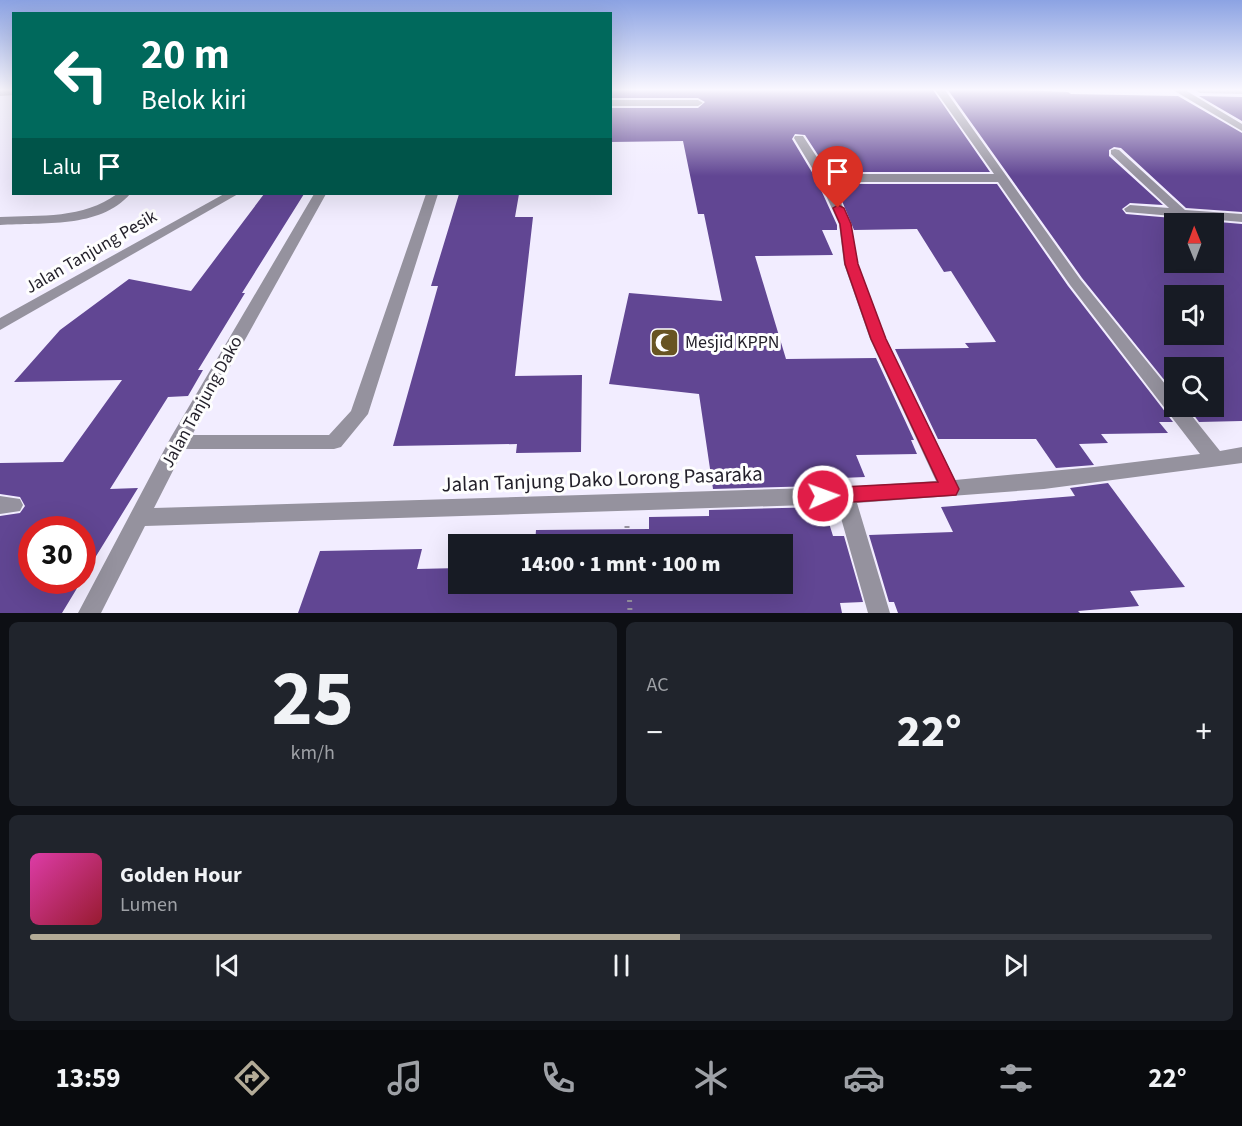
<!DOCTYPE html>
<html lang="id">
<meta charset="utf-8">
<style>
:root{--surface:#171b24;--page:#20242c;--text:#f1f3f6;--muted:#9ea1a6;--line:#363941;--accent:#b3ab97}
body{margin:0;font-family:"Source Sans 3",sans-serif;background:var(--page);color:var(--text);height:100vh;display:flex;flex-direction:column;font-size:22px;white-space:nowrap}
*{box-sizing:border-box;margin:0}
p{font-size:20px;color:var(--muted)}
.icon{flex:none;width:33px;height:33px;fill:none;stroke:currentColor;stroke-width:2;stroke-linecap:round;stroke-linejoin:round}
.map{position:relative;height:613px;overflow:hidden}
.sheet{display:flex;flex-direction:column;gap:9px;padding:9px;background:#0d0f14;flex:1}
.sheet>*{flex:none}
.top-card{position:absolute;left:12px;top:12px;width:600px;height:183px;border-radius:0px;box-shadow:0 6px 24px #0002;background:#00695c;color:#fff;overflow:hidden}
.needle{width:39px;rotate:359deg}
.tools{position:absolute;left:1164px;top:213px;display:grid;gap:12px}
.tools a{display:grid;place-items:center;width:60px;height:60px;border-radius:0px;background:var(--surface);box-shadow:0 6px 24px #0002;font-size:30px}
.speed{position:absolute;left:18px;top:516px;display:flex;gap:12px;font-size:30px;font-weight:700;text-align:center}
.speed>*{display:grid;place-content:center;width:78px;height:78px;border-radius:50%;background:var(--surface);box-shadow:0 6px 24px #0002;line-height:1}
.speed .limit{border:9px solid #d22;background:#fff;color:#111}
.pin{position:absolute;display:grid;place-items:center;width:51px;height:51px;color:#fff;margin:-62px -26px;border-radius:50% 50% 50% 0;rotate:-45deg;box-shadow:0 0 6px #0007}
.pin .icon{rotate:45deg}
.me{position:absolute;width:66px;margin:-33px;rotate:88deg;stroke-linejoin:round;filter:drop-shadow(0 0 4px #0008)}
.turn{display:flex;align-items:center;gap:21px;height:126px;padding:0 30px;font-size:27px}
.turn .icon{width:78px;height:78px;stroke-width:2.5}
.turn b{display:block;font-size:42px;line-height:51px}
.then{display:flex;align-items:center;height:57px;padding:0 30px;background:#0003;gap:12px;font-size:22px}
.big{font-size:45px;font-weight:800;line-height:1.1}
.sheet .widget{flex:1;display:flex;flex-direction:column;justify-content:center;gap:9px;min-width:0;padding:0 21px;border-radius:9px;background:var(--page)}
.sheet .dial{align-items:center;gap:0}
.dial b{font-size:78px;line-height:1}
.song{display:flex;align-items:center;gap:18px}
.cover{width:72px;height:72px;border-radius:9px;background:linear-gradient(135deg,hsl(320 70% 55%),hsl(350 70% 35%))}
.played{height:6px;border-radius:3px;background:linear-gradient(90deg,var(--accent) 55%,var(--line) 55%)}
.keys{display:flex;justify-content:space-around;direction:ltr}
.heat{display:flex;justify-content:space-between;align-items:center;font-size:33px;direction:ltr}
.sheet .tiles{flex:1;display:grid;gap:9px;grid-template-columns:1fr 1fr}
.widget:last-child{grid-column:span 2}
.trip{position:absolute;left:448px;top:534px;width:345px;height:60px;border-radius:0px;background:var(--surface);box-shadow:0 6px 24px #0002;font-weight:800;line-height:60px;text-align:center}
.tab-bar{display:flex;height:96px;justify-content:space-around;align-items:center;background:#090b0e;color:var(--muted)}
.tab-bar .icon{width:42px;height:42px}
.tab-bar .selected{color:var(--accent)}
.tab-bar b{font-size:27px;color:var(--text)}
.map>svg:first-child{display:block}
</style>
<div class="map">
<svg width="1242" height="613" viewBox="0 0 1242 613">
<rect width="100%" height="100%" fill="#f2edff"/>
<path fill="#614693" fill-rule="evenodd" d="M610 90H933L990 172H829L805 135 795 134 792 139 816 179 837 225V230H822L833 255 755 256 786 359 876 358 914 440H911L917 454 856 455 865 477 817 479 819 486 713 489 699 394 609 384 629 293 722 301 704 214H698L683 141 610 142V108H698L705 102 698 98H610Z
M948 90H1020L1068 92 1071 94 1178 96 1242 133V212L1186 208 1121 148 1114 147 1109 150V156L1163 205 1130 203 1122 209 1126 214 1242 224V421L1199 422 1187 406H1214V368H1174V392L1082 278ZM1174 224H1214V262H1174ZM1174 296H1214V334H1174Z
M1199 96 1242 97V121Z
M835 184H997L1068 286 1173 422H1159L1168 433 1101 434 1108 443 1079 444 1094 465 1056 468 1036 439H938L895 349 969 348 965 343 996 342 951 271 944 272 917 229 854 230Z
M264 194H304L242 293H245L198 370H203L188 396 168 397 110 489 138 488 82 579V530H32V580H82L62 613H0V516L20 513 25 506 20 497 0 494V463L63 462 122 380 14 382 60 330 129 279 191 291Z
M459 194H519L515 217H533L515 376 582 375 581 452 516 453 517 444 393 446 438 286H431Z
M1108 483 1185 587 1130 591 1139 606 1078 611 1080 613H898L894 602H889L869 535 953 532 941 507 1075 496 1070 488Z
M824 507 833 536H844L863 602 840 603 842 613H298L320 551 422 549 417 569 459 568V584H783V544H535L536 530 649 529V517L709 516V510Z"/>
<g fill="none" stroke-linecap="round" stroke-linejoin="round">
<path stroke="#9894a2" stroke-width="5" stroke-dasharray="2 6" stroke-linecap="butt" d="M627 526V544
M629 584 630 613"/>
<path fill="#95929e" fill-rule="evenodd" d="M0 90H14V95L0 96Z
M935 90H945L1080 279 1174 395V406H1184L1220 451 1242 447V463L1044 489 857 503 890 613H868L837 504 145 526 101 613H78L171 437 314 194H326L192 435H329L351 411 426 194H438L368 414 341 447 334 449H184L154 508 845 487 936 481 870 339 844 264 839 224 818 178 794 138 795 136H803L828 174H994ZM831 182H998L1070 285 1200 454 1094 467 955 480 886 339 858 264 851 224Z
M1173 90H1185L1242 124V131Z
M1195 90H1242V94L1200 93Z
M610 100H698L703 103 698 106H610Z
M1115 149 1119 150 1185 210 1242 214V222L1126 212 1124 209 1130 205 1169 208 1111 154V150Z
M117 194H130C100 229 42 222 0 225V217C41 215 83 219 117 194Z
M224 194H238L0 330V318Z
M0 496 20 499 23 505 20 511 0 514Z"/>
</g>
<linearGradient id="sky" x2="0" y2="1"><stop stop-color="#8ca3e3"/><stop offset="0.51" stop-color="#f9f7ff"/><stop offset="1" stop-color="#f9f7ff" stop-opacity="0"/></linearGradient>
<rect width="1242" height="176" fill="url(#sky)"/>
<path fill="#e11d48" stroke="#92132f" stroke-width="1.5" d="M838 205 844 208 851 224 858 264 886 339 959 489 956 495 823 504 817 501 814 496 817 490 823 488 938 482 871 339 845 264 840 224 833 208Z"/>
<defs>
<symbol id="mosque-square" viewBox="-11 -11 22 22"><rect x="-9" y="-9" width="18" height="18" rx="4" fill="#685422" stroke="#fefefe"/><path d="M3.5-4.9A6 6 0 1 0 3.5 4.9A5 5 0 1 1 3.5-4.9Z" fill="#fff"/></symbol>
</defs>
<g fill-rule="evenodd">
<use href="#mosque-square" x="648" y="326" width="33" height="33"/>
</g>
<g text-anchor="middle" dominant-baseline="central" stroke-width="6" stroke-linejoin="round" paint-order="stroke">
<g font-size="18" fill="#221f29" stroke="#fefefe">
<text transform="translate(91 252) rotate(-30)">Jalan Tanjung Pesik</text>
<text transform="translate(202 402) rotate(-61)">Jalan Tanjung Dako</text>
</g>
<g font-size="18" fill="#221f29" stroke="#fefefe" text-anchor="start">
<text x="685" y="342">Mesjid KPPN</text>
</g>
<g font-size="21" fill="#221f29" stroke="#fefefe">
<text transform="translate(602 479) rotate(-2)">Jalan Tanjung Dako Lorong Pasaraka</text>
</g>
</g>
</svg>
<div class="tools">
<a><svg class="needle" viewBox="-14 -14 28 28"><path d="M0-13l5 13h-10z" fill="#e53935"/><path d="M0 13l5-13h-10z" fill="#9ea1a6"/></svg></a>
<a><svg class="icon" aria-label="sound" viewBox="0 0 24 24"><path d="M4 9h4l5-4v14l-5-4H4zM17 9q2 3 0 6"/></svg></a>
<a><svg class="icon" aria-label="search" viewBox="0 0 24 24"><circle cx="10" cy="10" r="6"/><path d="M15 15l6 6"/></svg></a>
</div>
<div class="speed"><div class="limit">30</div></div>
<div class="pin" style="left:838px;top:208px;background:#d93025"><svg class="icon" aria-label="arrive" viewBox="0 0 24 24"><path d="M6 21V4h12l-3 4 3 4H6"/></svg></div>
<svg class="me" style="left:823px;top:496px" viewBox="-20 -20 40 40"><circle r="17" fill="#e11d48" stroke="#fff" stroke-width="3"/><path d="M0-11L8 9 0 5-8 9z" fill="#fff"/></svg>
<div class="trip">14:00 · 1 mnt · 100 m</div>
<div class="top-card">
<div class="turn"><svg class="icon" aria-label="left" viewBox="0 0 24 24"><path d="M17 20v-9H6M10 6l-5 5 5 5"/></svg><div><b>20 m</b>Belok kiri</div></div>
<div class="then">Lalu<svg class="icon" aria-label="arrive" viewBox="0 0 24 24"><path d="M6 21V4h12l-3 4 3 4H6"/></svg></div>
</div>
</div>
<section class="sheet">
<div class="tiles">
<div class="widget dial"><b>25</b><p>km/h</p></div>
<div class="widget"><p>AC</p>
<div class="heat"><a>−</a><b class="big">22°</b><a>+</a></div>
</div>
<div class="widget">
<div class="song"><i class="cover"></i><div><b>Golden Hour</b><p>Lumen</p></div></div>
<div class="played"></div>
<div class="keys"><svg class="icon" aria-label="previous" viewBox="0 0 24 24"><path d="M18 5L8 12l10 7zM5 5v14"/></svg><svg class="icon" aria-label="pause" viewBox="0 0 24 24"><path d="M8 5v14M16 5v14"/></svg><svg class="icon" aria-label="next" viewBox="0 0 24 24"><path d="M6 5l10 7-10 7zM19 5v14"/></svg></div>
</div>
</div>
</section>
<nav class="tab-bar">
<b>13:59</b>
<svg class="icon selected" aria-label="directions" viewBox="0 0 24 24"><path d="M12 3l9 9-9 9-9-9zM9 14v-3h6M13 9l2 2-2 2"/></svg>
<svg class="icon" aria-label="music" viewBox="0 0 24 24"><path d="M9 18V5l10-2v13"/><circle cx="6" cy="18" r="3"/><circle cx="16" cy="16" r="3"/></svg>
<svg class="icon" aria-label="phone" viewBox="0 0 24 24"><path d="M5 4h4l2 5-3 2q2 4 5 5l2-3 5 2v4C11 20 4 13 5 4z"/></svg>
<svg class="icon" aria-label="climate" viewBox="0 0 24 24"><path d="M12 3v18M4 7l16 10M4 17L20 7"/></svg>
<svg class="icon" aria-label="car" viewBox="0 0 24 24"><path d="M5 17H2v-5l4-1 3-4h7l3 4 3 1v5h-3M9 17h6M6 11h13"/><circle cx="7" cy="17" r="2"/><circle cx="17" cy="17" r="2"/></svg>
<svg class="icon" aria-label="filters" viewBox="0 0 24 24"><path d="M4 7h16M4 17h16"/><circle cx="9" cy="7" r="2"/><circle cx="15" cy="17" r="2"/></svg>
<b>22°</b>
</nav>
